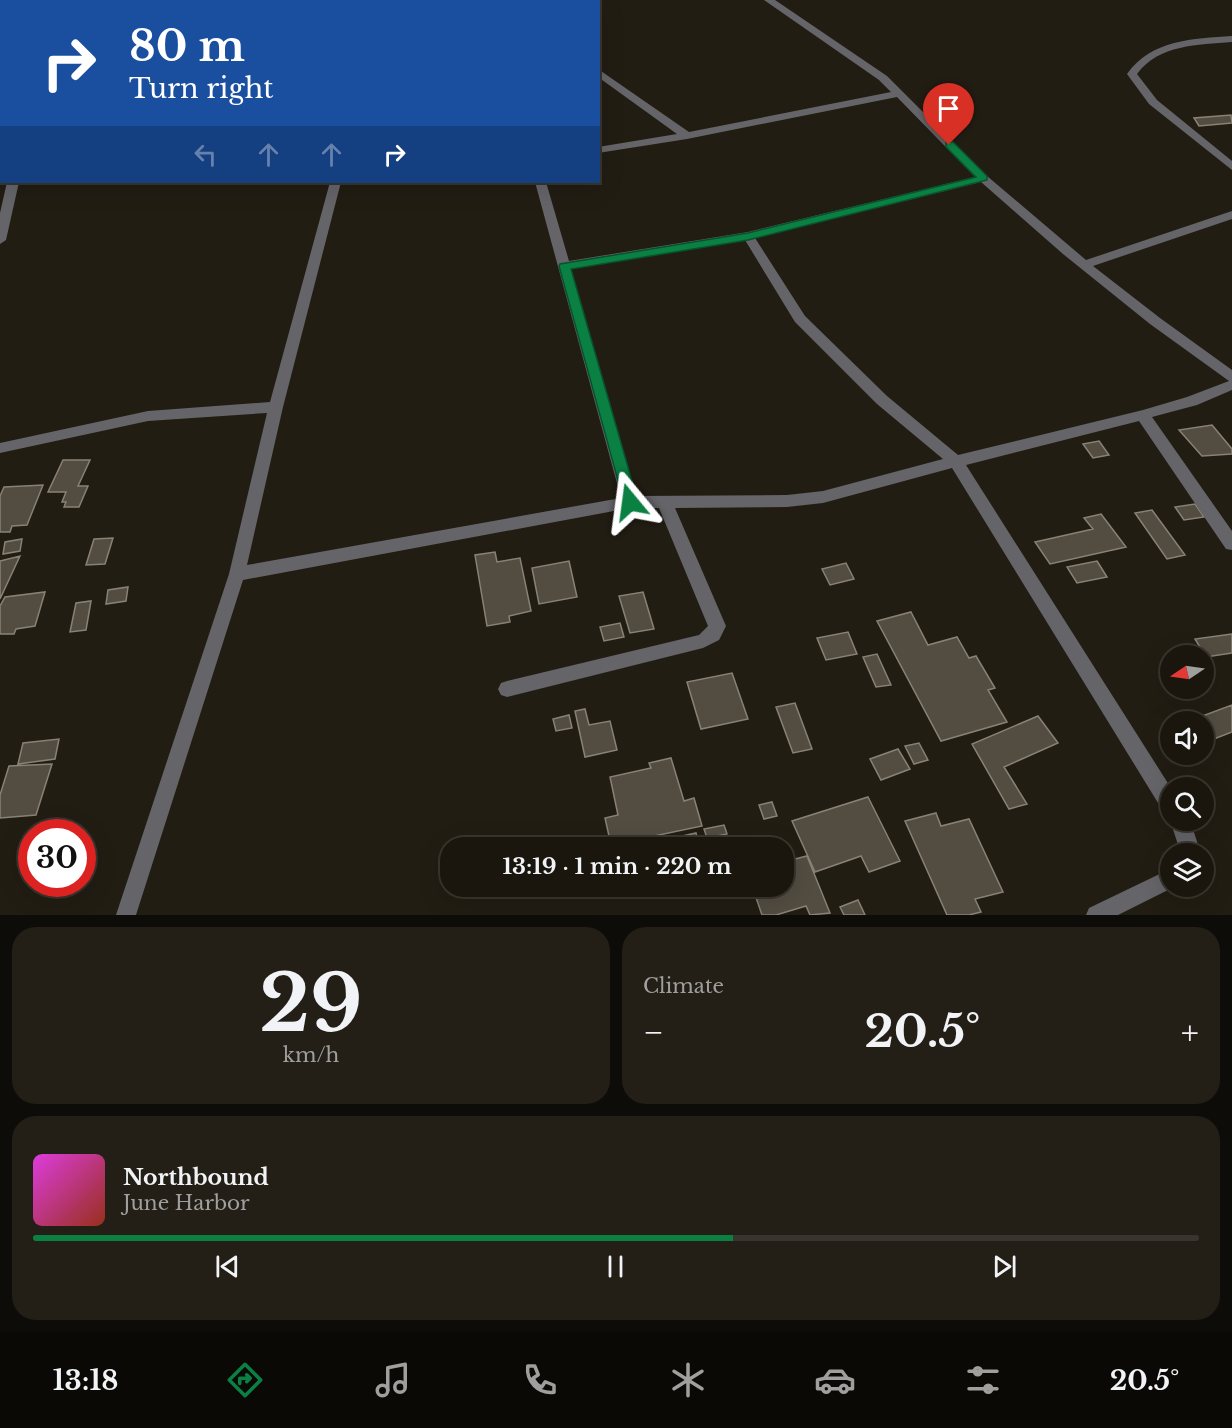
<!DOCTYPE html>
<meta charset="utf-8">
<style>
:root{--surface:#1a160e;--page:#231f17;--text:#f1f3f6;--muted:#9f9f9e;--line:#38352e;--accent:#0b8043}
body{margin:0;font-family:"Libre Baskerville",serif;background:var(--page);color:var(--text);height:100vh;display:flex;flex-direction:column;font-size:22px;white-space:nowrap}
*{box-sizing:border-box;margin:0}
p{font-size:20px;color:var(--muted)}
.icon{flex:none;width:33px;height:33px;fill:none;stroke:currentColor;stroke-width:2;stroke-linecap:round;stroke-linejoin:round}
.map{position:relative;height:915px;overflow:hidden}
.drawer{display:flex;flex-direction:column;gap:12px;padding:12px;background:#0e0c08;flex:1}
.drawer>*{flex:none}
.guide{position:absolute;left:0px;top:0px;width:600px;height:183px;box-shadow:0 6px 24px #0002,0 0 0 2px var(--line);background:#1a4fa0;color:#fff;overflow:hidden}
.needle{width:39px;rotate:257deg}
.controls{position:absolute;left:1160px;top:645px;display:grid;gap:12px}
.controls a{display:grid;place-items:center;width:54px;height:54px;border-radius:50%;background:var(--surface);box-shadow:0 6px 24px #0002,0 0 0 2px var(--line);font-size:30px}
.speed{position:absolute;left:18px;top:819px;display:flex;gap:12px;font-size:30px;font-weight:700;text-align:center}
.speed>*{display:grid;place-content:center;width:78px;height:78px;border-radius:50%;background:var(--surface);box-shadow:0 6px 24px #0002,0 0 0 2px var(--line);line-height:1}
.speed .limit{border:9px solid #d22;background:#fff;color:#111}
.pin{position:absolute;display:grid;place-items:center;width:51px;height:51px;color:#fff;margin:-62px -26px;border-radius:50% 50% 50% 0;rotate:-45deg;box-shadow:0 0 6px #0007}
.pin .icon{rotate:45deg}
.me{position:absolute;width:66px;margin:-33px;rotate:344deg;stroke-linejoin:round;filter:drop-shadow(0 0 4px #0008)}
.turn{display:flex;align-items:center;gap:21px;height:126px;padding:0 30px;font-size:27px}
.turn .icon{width:78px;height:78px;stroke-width:2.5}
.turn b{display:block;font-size:42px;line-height:51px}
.lanes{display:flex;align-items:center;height:57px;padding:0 30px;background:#0003;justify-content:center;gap:30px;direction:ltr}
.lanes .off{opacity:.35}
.big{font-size:45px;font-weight:800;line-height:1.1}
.drawer .card{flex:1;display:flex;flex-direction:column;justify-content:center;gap:9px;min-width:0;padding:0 21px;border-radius:24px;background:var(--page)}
.drawer .dial{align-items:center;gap:0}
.dial b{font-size:78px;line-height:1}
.song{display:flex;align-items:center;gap:18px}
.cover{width:72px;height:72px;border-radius:9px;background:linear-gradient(135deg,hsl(300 70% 55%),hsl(10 70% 35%))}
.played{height:6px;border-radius:3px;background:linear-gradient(90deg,var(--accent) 60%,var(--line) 60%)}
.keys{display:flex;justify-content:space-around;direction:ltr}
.heat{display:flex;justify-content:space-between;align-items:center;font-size:33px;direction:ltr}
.drawer .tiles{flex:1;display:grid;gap:12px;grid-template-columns:1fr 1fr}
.card:last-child{grid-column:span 2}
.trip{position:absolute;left:440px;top:837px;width:354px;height:60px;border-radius:24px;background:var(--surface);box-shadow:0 6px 24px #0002,0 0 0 2px var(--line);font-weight:800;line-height:60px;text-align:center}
.tabs{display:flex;height:96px;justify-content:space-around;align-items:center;background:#0a0906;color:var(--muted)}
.tabs .icon{width:42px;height:42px}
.tabs .active{color:var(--accent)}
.tabs b{font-size:27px;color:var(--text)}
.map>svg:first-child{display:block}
</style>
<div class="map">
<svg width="1232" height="915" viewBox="0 0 1232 915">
<rect width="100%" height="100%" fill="#221d13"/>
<path fill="#524c41" stroke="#888276" stroke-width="1.5" d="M1231 115 1232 123 1199 126 1194 118Z
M1212 425 1232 449V454L1202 456 1179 430Z
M1099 441 1109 455 1093 458 1083 444Z
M63 460H90L78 486H88L79 507H64L66 502H62L66 492H48Z
M43 485 27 525 12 526 10 532H0V496L4 487Z
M1195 504 1204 517 1184 520 1175 507Z
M1152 510 1185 555 1167 559 1135 513Z
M1101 514 1126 547 1050 564 1035 542 1093 529 1084 518Z
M113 538 105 564 86 565 94 539Z
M22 539 20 551 3 554 5 542Z
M495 552 497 562 520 558 531 611 509 616 510 622 487 626 475 555Z
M20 556 0 599V561Z
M569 561 577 597 539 604 532 568Z
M1097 561 1107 577 1077 583 1067 567Z
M846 563 854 579 830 585 822 569Z
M128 587 126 601 106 604 108 590Z
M45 592 35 626 16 629 14 634H0V606L5 597Z
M643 592 654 629 630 633 619 596Z
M91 601 86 630 70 632 76 603Z
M911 612 928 645 957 637 969 658 976 656 995 688 988 690 1007 722 941 741 877 621Z
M620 623 624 637 604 641 600 627Z
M848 632 857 654 826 660 817 638Z
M1232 634V653L1206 657 1195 639Z
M877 654 891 685 876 687 863 657Z
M732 673 748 719 701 729 687 682Z
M795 703 812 749 793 753 776 707Z
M1232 705V732L1206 742 1203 738V722L1189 721Z
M585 709 589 725 610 721 617 750 585 757 575 711Z
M569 715 572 728 556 731 553 719Z
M1038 716 1058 743 1004 767 1027 804 1009 809 972 744Z
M59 739 55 759 18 764 23 743Z
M919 743 928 760 914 764 905 746Z
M898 749 910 769 881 780 870 759Z
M671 758 684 801 694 798 702 826 611 845 605 818 618 815 610 777 651 768 649 763Z
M52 764 36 815 0 818V795L9 766Z
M868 797 900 861 869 872 861 856 815 872 792 821Z
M772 802 777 816 764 819 759 805Z
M936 813 941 826 969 819 1003 892 975 899 981 912 969 915H947L905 821Z
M724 825 727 834 707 838 704 829Z
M696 833 700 848H630Z
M737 838 741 848H718L717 842Z
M807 856 830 913 810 915 806 906 776 915H762L752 886H783V862Z
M858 900 865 915H844L840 907Z"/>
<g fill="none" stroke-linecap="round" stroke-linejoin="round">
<path fill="#656469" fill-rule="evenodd" d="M73 0H83V2H73Z
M331 0H356L330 2Z
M397 0H407L397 2Z
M764 0H775L887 76 987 176 1086 260 1232 211V219L1093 266 1160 318 1232 370V390L1197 405 1152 417 1232 531V550L1226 549 1139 421 966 465 1171 788 1170 813 1163 811 952 468 823 503 787 507 675 508 726 626 719 640 703 648 507 697 501 695 498 689 501 683 507 681 699 635 708 626 659 508H630L243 580 136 915H116L229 574 267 413 148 421 0 453V443L148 411 270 402 330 182H341L283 407 247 565 621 498 535 182H546L569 261 748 232 975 177 897 97 687 139 598 153V147L677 134 598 77V69L689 132 891 92 879 80ZM981 182 1063 254 1150 324 1229 381 1187 397 1143 410 958 455 887 396 805 316 755 238ZM745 240 795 322 877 404 943 459 823 491 787 495 636 496 571 269Z
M2 32V39H0V33Z
M1232 36V42C1198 45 1159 44 1137 74L1157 100 1232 161V170L1149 104 1127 74C1152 39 1193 39 1232 36Z
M0 163H2V169H0Z
M7 182H19L6 240 0 244V213Z
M1170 820H1190L1201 854H1181Z
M1170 869V886H1176L1118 915H1086L1089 908Z"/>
</g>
<path fill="#0b8043" stroke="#07532c" stroke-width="1.5" d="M946 142H953L987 176V180L748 240 571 269 638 502 630 508 625 506 559 266 560 264 748 233 976 177 946 147Z"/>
</svg>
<div class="controls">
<a><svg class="needle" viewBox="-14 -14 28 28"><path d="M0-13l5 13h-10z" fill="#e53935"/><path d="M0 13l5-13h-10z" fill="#9f9f9e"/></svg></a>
<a><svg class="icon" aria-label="sound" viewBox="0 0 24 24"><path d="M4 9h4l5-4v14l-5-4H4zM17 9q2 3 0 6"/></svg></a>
<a><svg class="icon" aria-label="search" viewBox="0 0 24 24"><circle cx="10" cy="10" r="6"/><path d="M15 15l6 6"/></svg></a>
<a><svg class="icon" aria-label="layers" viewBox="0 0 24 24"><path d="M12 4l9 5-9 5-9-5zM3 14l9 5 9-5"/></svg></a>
</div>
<div class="speed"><div class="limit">30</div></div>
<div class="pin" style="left:949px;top:145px;background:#d93025"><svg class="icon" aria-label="arrive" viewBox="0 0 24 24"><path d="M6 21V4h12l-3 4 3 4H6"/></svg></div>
<svg class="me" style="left:630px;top:502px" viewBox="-20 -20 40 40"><path d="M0-17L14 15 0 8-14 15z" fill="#0b8043" stroke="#fff" stroke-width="4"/></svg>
<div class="trip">13:19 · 1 min · 220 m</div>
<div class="guide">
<div class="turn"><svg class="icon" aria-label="right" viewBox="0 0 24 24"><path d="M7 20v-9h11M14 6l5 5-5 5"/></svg><div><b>80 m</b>Turn right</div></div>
<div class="lanes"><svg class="icon off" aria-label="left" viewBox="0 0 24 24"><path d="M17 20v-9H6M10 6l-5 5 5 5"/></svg><svg class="icon off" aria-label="ahead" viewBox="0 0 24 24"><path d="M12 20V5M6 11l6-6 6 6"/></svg><svg class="icon off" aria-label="ahead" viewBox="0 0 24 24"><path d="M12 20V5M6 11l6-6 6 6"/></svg><svg class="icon" aria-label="right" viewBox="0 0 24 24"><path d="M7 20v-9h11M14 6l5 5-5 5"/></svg></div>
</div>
</div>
<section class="drawer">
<div class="tiles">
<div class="card dial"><b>29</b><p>km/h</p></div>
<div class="card"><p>Climate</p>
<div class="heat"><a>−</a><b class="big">20.5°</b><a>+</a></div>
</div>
<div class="card">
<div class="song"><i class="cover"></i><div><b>Northbound</b><p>June Harbor</p></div></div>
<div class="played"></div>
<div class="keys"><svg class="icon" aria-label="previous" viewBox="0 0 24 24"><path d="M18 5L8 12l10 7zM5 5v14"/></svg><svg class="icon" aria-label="pause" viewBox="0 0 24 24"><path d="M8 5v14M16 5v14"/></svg><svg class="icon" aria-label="next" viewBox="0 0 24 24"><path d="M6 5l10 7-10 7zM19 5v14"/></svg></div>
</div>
</div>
</section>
<nav class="tabs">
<b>13:18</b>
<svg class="icon active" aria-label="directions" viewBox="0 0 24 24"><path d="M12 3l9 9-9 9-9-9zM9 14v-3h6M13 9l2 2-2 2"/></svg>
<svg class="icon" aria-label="music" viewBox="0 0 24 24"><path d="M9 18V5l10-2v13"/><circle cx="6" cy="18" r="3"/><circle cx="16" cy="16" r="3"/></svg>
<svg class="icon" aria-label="phone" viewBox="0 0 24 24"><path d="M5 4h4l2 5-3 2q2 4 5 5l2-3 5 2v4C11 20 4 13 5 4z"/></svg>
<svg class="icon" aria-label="climate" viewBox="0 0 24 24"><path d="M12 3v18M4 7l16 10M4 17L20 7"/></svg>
<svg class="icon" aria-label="car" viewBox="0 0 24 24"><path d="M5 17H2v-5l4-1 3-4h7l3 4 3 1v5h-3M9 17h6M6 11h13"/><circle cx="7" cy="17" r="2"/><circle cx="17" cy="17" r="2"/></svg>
<svg class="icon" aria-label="filters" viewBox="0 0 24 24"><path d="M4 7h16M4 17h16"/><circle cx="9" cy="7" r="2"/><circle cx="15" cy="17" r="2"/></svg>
<b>20.5°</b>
</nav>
